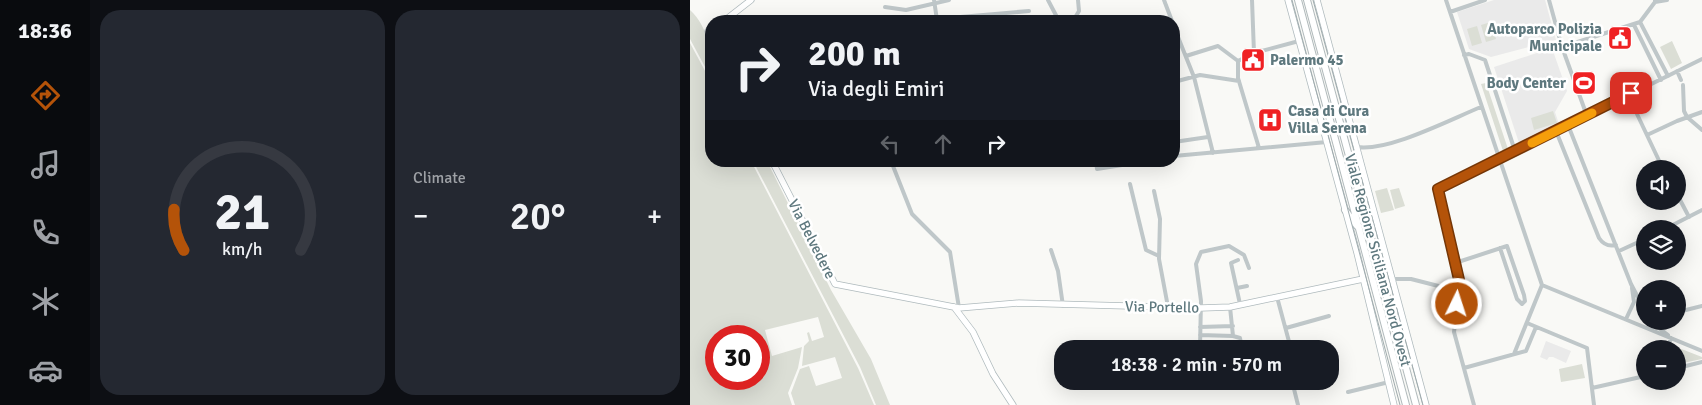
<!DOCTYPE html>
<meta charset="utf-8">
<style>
:root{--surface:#171b24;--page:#242831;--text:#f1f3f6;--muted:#9ea1a6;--line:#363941;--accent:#b45309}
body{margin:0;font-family:Signika,sans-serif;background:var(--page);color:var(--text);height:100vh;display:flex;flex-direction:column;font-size:19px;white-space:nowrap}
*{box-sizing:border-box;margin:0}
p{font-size:16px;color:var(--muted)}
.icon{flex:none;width:28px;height:28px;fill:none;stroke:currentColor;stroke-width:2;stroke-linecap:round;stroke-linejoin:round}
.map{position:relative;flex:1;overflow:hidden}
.panel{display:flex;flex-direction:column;gap:10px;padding:10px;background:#0d0f14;width:600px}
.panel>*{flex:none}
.top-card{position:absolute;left:15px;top:15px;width:475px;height:152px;border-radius:20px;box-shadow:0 5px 20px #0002;background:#171b24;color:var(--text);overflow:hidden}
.tools{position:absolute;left:946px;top:160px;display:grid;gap:10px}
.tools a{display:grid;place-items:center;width:50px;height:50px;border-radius:50%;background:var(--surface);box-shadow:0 5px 20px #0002;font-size:25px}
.speed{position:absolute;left:15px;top:325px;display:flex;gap:10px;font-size:25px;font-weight:700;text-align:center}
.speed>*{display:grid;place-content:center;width:65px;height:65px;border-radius:50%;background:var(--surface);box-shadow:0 5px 20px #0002;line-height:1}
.speed .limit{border:8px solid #d22;background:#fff;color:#111}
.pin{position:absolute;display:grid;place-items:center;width:42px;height:42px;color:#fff;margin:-21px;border-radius:10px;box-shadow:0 2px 8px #0006}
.me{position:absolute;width:55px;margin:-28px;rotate:4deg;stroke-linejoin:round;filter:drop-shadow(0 0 4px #0008)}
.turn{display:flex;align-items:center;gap:18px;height:105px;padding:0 20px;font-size:22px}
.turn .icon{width:65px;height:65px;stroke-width:2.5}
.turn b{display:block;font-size:35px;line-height:42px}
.lanes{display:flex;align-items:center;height:48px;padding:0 20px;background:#0003;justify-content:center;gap:25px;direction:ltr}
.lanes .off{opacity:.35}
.big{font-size:38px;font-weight:600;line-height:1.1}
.panel .tile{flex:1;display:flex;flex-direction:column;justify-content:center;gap:8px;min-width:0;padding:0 18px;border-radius:20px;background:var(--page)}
.panel .dial{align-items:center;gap:0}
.dial svg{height:130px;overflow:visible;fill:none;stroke:var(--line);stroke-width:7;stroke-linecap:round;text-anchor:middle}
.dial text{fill:var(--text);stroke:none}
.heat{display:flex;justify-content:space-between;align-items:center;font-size:28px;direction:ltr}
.panel .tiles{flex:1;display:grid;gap:10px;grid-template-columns:repeat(2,1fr)}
.trip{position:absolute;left:364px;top:340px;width:285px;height:50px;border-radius:20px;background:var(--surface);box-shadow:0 5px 20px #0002;font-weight:600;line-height:50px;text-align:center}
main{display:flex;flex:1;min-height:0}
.tabs{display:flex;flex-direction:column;width:90px;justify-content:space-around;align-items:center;background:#090b0e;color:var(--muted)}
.tabs .icon{width:35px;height:35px}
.tabs .active{color:var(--accent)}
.tabs b{font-size:22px;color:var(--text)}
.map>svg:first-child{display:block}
</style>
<main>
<nav class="tabs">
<b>18:36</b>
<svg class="icon active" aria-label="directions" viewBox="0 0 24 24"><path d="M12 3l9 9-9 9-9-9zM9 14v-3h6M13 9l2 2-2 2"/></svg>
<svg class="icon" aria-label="music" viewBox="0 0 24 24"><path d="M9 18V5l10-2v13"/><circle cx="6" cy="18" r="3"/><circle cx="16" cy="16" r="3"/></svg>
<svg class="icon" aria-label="phone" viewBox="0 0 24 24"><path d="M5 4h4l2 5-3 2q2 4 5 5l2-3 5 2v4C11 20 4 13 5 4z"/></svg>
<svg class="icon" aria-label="climate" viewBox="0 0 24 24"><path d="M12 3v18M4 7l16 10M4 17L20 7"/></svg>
<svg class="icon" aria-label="car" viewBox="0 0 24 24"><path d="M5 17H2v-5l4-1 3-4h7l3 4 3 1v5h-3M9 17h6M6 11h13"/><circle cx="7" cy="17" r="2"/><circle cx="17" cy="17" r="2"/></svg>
</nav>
<section class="panel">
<div class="tiles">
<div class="tile dial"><svg viewBox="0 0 100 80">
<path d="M14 69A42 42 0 1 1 86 69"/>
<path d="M14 69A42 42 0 0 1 8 44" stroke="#b45309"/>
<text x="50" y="56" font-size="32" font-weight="700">21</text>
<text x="50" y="72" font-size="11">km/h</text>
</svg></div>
<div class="tile"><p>Climate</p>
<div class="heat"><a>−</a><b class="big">20°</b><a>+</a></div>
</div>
</div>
</section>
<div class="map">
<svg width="1012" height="405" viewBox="0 0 1012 405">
<rect width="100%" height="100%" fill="#f9f9f6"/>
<path fill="#eaeaea" d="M804 0H855L866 40 801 57 779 49 767 12Z
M862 48 877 91 865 112 869 124 829 143 804 67Z
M856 341 881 351 876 363 863 357H859L857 360 850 357Z"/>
<path fill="#dbded5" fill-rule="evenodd" d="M0 10C20 29 21 53 21 78L0 39Z
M801 22 806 39 796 42 791 25Z
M787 26 792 43 782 46 777 29Z
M982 41 992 63 981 69 970 47Z
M0 43 21 82V161H61L168 368 184 405H105L101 393 110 369 119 366 126 386 152 378 145 357 112 366 114 346 119 341 117 333 119 332 122 341 134 337 128 317 75 330 82 356 112 347 108 368 98 393 102 405H0ZM26 336H69V379H26Z
M796 83 818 149 813 151 791 84Z
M863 111 867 123 844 130 841 118Z
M63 161H77L141 290 181 359 200 405H186L170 367Z
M697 188 704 210 691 213 685 191Z
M709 188 715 206 705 209 700 190Z
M981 345 1012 357V359L988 364V349H979Z
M892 364 895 378 871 382 869 369Z"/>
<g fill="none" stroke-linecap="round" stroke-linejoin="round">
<defs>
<path id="secondary" d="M598 0 667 253 704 405
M627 0 736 405
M34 21 61 0
M21 28 18 31 21 41
M82 161 145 284 269 308 329 303 511 308 540 307 673 279
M264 307 283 332 303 374 323 405"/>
<path id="primary" d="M608 0 716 405
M617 0 726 405
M655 210 667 226
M711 338V316"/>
</defs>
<use href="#secondary" stroke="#afbabd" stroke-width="7"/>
<use href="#primary" stroke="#b1babc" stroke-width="8"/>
<path stroke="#bfc7c9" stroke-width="4" d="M244 0 247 20
M358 0 369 21
M474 0 482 21
M562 0 564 53
M756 0 852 285 1012 351
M859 0 872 47 897 116
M965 0V2L950 22 978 76
M965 2 977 0
M195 7 216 10 259 0
M760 12 795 0
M247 19 339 11
M336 20V21
M383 21 389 11 388 0
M944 25 971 80
M484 27 504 77 523 153
M872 47 950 22
M774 55 779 54 795 60 825 151
M496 56 528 46 548 61
M987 71 991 80
M484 82 510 75 549 81
M993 85 994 111 997 117
M938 95 973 169
M997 117 1012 130
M878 125 941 284 955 311
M866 131 909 238C913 244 918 247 926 245
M957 135 987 121 1012 112
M484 142 518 137
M667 147C698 152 761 119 791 107
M569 148 548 78V61L564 53 609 41
M484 156 637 142
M201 161 222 214 260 252 269 308
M406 161 407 169 432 165
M439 164 455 161
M440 184 456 250 469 256
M464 191 470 219 469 259 478 307
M988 196 999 217
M975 229 1012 210
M361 250 368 271 373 306
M929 251 955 239
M548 260 541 263 550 304
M765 263 817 246 834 295 835 301 832 304 827 299 810 248
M702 279H721L768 291
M547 288 557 286
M587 297 601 349
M540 307 543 336 550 338 552 349
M988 312 1012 306
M936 319 944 302 942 288
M961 322 978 335
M837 323 897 348 904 405
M510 327 543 326
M596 328 639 316
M510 335 543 336
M579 346 581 349
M510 347 511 301 506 264 511 252 539 246 554 255 559 268
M977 349 981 338
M824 354 852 285
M774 368 836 351 846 327
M988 368 1012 362
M602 381 608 405
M902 388 955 376
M658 392 699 382
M784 405 764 332 770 283 748 189 1012 59"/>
<use href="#secondary" stroke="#fff" stroke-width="5.5"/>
<use href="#primary" stroke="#fff" stroke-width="6"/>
<path stroke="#9fabae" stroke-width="1" d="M602 0 710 405
M623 0 733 405"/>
</g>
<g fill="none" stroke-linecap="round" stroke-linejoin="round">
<defs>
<path id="route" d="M767 304 770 284 748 189 941 93"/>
</defs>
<use href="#route" stroke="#753606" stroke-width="12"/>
<use href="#route" stroke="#b45309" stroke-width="9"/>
<path stroke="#f59e0b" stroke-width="9" d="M842 143 902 113"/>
</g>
<defs>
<symbol id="civic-square" viewBox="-11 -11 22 22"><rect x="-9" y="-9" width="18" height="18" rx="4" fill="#ef2123" stroke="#fff"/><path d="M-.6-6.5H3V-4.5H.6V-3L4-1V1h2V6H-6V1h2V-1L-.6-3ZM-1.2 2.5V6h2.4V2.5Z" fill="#fff"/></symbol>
<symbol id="stadium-square" viewBox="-11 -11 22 22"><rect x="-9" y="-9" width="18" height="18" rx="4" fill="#ef2123" stroke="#fff"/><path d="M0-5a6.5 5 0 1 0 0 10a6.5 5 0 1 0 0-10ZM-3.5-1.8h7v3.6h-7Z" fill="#fff"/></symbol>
<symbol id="hospital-square" viewBox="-11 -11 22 22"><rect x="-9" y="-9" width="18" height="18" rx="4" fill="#ef2123" stroke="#fff"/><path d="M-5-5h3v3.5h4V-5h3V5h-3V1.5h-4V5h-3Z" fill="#fff"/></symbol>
</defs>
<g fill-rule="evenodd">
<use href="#civic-square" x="916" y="24" width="28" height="28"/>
<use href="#civic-square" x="549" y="46" width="28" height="28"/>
<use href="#stadium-square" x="880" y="69" width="28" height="28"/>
<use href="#hospital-square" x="566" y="106" width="28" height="28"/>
</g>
<g text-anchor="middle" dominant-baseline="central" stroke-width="5" stroke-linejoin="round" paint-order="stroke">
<g font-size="15" font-weight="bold" fill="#5e787e" stroke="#fff" text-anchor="end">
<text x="912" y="29">Autoparco Polizia<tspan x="912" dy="17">Municipale</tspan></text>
<text x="580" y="60" text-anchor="start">Palermo 45</text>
<text x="876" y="83">Body Center</text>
<text x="598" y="111" text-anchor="start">Casa di Cura<tspan x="598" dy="17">Villa Serena</tspan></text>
</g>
<g font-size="15" fill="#5e787e" stroke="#fff">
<text transform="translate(122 239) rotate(63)">Via Belvedere</text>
<text transform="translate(688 260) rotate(75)">Viale Regione Siciliana Nord Ovest</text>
<text transform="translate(472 307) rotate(1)">Via Portello</text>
</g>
</g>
</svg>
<div class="tools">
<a><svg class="icon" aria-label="sound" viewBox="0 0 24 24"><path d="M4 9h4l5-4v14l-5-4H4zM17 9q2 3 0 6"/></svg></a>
<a><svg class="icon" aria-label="layers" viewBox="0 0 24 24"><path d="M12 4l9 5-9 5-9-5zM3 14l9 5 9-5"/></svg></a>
<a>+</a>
<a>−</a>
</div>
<div class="speed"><div class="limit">30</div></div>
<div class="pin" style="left:941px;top:93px;background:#d93025"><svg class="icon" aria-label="arrive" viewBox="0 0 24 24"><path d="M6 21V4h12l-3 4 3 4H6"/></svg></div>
<svg class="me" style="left:767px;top:304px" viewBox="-20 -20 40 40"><circle r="17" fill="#b45309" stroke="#fff" stroke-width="3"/><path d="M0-11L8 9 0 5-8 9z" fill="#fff"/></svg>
<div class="trip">18:38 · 2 min · 570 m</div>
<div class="top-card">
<div class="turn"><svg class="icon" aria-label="right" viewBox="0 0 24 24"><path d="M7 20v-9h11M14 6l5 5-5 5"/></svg><div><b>200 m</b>Via degli Emiri</div></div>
<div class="lanes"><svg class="icon off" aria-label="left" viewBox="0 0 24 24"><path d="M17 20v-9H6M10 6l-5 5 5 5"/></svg><svg class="icon off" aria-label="ahead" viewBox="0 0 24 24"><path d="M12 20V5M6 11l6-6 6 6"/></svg><svg class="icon" aria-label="right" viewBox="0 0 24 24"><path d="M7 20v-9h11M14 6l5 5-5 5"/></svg></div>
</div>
</div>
</main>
